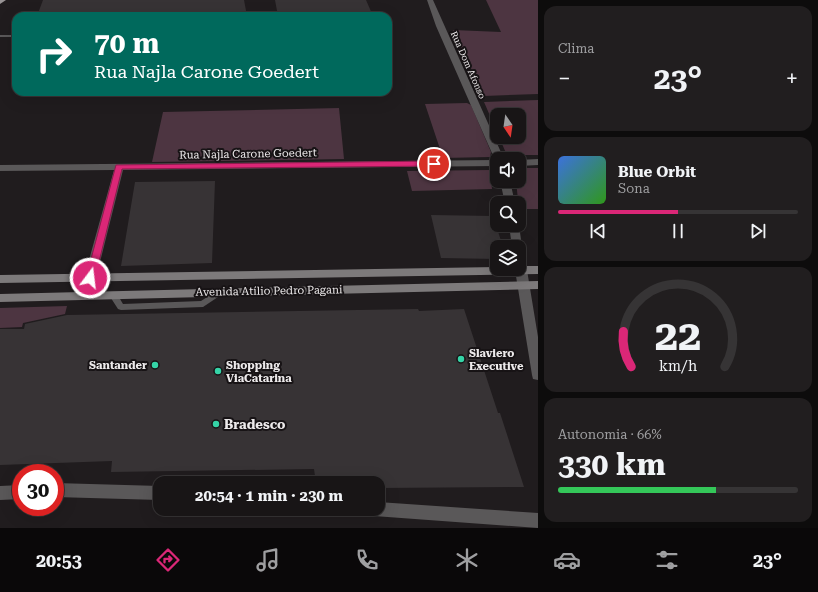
<!DOCTYPE html>
<html lang="pt">
<meta charset="utf-8">
<style>
:root{--surface:#181516;--page:#211e1f;--text:#f1f3f6;--muted:#9f9fa1;--line:#363435;--accent:#db2777}
body{margin:0;font-family:"Roboto Serif",serif;background:var(--page);color:var(--text);height:100vh;display:flex;flex-direction:column;font-size:15px;white-space:nowrap}
*{box-sizing:border-box;margin:0}
p{font-size:13px;color:var(--muted)}
.icon{flex:none;width:22px;height:22px;fill:none;stroke:currentColor;stroke-width:2;stroke-linecap:round;stroke-linejoin:round}
.map{position:relative;flex:1;overflow:hidden}
.sheet{display:flex;flex-direction:column;gap:6px;padding:6px;background:#0d0c0c;width:280px}
.sheet>*{flex:none}
.guide{position:absolute;left:12px;top:12px;width:380px;height:84px;border-radius:12px;box-shadow:0 4px 16px #0002,0 0 0 1px var(--line);background:#00695c;color:#fff;overflow:hidden}
.needle{width:26px;rotate:167deg}
.tools{position:absolute;left:490px;top:108px;display:grid;gap:8px}
.tools a{display:grid;place-items:center;width:36px;height:36px;border-radius:8px;background:var(--surface);box-shadow:0 4px 16px #0002,0 0 0 1px var(--line);font-size:20px}
.speed{position:absolute;left:12px;top:464px;display:flex;gap:8px;font-size:20px;font-weight:700;text-align:center}
.speed>*{display:grid;place-content:center;width:52px;height:52px;border-radius:50%;background:var(--surface);box-shadow:0 4px 16px #0002,0 0 0 1px var(--line);line-height:1}
.speed .limit{border:6px solid #d22;background:#fff;color:#111}
.pin{position:absolute;display:grid;place-items:center;width:34px;height:34px;color:#fff;margin:-17px;border:2px solid #fff;border-radius:50%;box-shadow:0 1px 4px #0007}
.me{position:absolute;width:44px;margin:-22px;rotate:15deg;stroke-linejoin:round;filter:drop-shadow(0 0 3px #0008)}
.turn{display:flex;align-items:center;gap:14px;height:84px;padding:0 16px;font-size:18px}
.turn .icon{width:52px;height:52px;stroke-width:2.5}
.turn b{display:block;font-size:28px;line-height:34px}
.big{font-size:30px;font-weight:700;line-height:1.1}
.sheet .tile{flex:1;display:flex;flex-direction:column;justify-content:center;gap:6px;min-width:0;padding:0 14px;border-radius:12px;background:var(--page)}
.sheet .dial{align-items:center;gap:0}
.dial svg{height:104px;overflow:visible;fill:none;stroke:var(--line);stroke-width:7;stroke-linecap:round;text-anchor:middle}
.dial text{fill:var(--text);stroke:none}
.song{display:flex;align-items:center;gap:12px}
.cover{width:48px;height:48px;border-radius:6px;background:linear-gradient(135deg,hsl(220 70% 55%),hsl(110 70% 35%))}
.played{height:4px;border-radius:2px;background:linear-gradient(90deg,var(--accent) 50%,var(--line) 50%)}
.keys{display:flex;justify-content:space-around;direction:ltr}
.heat{display:flex;justify-content:space-between;align-items:center;font-size:22px;direction:ltr}
.charge{height:6px;border-radius:3px;background:linear-gradient(90deg,#34c759 66%,var(--line) 0)}
.trip{position:absolute;left:153px;top:476px;width:232px;height:40px;border-radius:12px;background:var(--surface);box-shadow:0 4px 16px #0002,0 0 0 1px var(--line);font-weight:700;line-height:40px;text-align:center}
.tab-bar{display:flex;height:64px;justify-content:space-around;align-items:center;background:#0a0809;color:var(--muted)}
.tab-bar .icon{width:28px;height:28px}
.tab-bar .active{color:var(--accent)}
.tab-bar b{font-size:18px;color:var(--text)}
main{display:flex;flex:1;min-height:0}
.map>svg:first-child{display:block}
</style>
<main>
<div class="map">
<svg width="538" height="528" viewBox="0 0 538 528">
<rect width="100%" height="100%" fill="#201c1e"/>
<path fill="#4d3541" d="M486 0H538V94L484 96 453 30 501 32Z
M538 100V155H509L506 153 499 137H519V115H497V132L484 102Z
M467 103 471 105 491 152 490 157 443 158 425 104Z
M339 108 344 159 152 162 163 112Z
M519 168H538V209H519L516 181H519Z
M490 170 492 189 412 191 407 171Z
M67 306 65 314 23 323 22 327 0 328V308Z"/>
<path fill="#373335" d="M43 0H244L247 16H37Z
M275 0H366L373 16H278Z
M215 181 212 263 121 266 135 182Z
M431 215 493 216 503 247H497V259L441 258Z
M418 309 419 311 464 309 498 413H500L524 487 378 488V483H316L314 469 111 472 112 461 0 465V329H24L25 324 67 315Z"/>
<g fill="none" stroke-linecap="round" stroke-linejoin="round">
<path fill="#5a5859" fill-rule="evenodd" d="M0 35H16V37H0Z
M218 290 221 291 222 293 221 295 203 307 121 310 118 309 109 295 110 293C117 291 120 299 123 304L201 301Z"/>
<path fill="#5a5859" fill-rule="evenodd" d="M427 0H433L504 159H497V166L123 170 96 278 94 281 90 282 86 281 84 278 114 170 0 171V165L495 160 436 26Z
M538 159V165L519 166V160Z
M500 181H510L515 203H505Z
M509 225H519L522 247 521 250H519V247H512Z
M519 256 523 257 527 270 525 273H517L515 269H519Z
M55 483 160 486V500L55 497Z
M21 485V499L0 500V486Z
M378 502 538 513V528L374 516 369 514 367 509H378Z"/>
<path fill="#5a5859" fill-rule="evenodd" d="M521 266 525 267 527 270 538 337V380L533 379 532 375 515 270 519 269V267Z"/>
<path fill="#7d7a7b" fill-rule="evenodd" d="M519 266H538V274L0 283V275L497 267V269H519Z
M538 281V289L0 302V294Z"/>
<path fill="#989495" fill-rule="evenodd" d="M0 0H6L0 4Z"/>
</g>
<path fill="#db2777" stroke="#8e194d" d="M434 161 438 164 437 166 122 169 95 278 90 281 86 278 116 165Z"/>
<g fill="#35d4a7" stroke="#171315" stroke-width="1.5">
<circle cx="461" cy="359" r="4"/>
<circle cx="155" cy="365" r="4"/>
<circle cx="218" cy="371" r="4"/>
<circle cx="216" cy="424" r="4"/>
</g>
<g text-anchor="middle" dominant-baseline="central" stroke-width="4" stroke-linejoin="round" paint-order="stroke">
<g font-size="9" fill="#edeaeb" stroke="#171315">
<text transform="translate(468 65) rotate(66)">Rua Dom Afonso</text>
</g>
<g font-size="11" fill="#edeaeb" stroke="#171315">
<text transform="translate(248 154) rotate(-1)">Rua Najla Carone Goedert</text>
<text transform="translate(269 291) rotate(-1)">Avenida Atílio Pedro Pagani</text>
</g>
<g font-size="11" font-weight="bold" fill="#edeaeb" stroke="#171315" text-anchor="start">
<text x="469" y="353">Slaviero<tspan x="469" dy="13">Executive</tspan></text>
<text x="147" y="365" text-anchor="end">Santander</text>
<text x="226" y="365">Shopping<tspan x="226" dy="13">ViaCatarina</tspan></text>
</g>
<g font-size="13" font-weight="bold" fill="#edeaeb" stroke="#171315" text-anchor="start">
<text x="224" y="424">Bradesco</text>
</g>
</g>
</svg>
<div class="tools">
<a><svg class="needle" viewBox="-14 -14 28 28"><path d="M0-13l5 13h-10z" fill="#e53935"/><path d="M0 13l5-13h-10z" fill="#9f9fa1"/></svg></a>
<a><svg class="icon" aria-label="sound" viewBox="0 0 24 24"><path d="M4 9h4l5-4v14l-5-4H4zM17 9q2 3 0 6"/></svg></a>
<a><svg class="icon" aria-label="search" viewBox="0 0 24 24"><circle cx="10" cy="10" r="6"/><path d="M15 15l6 6"/></svg></a>
<a><svg class="icon" aria-label="layers" viewBox="0 0 24 24"><path d="M12 4l9 5-9 5-9-5zM3 14l9 5 9-5"/></svg></a>
</div>
<div class="speed"><div class="limit">30</div></div>
<div class="pin" style="left:434px;top:164px;background:#d93025"><svg class="icon" aria-label="arrive" viewBox="0 0 24 24"><path d="M6 21V4h12l-3 4 3 4H6"/></svg></div>
<svg class="me" style="left:90px;top:278px" viewBox="-20 -20 40 40"><circle r="17" fill="#db2777" stroke="#fff" stroke-width="3"/><path d="M0-11L8 9 0 5-8 9z" fill="#fff"/></svg>
<div class="trip">20:54 · 1 min · 230 m</div>
<div class="guide">
<div class="turn"><svg class="icon" aria-label="right" viewBox="0 0 24 24"><path d="M7 20v-9h11M14 6l5 5-5 5"/></svg><div><b>70 m</b>Rua Najla Carone Goedert</div></div>
</div>
</div>
<section class="sheet">
<div class="tile"><p>Clima</p>
<div class="heat"><a>−</a><b class="big">23°</b><a>+</a></div>
</div>
<div class="tile">
<div class="song"><i class="cover"></i><div><b>Blue Orbit</b><p>Sona</p></div></div>
<div class="played"></div>
<div class="keys"><svg class="icon" aria-label="previous" viewBox="0 0 24 24"><path d="M18 5L8 12l10 7zM5 5v14"/></svg><svg class="icon" aria-label="pause" viewBox="0 0 24 24"><path d="M8 5v14M16 5v14"/></svg><svg class="icon" aria-label="next" viewBox="0 0 24 24"><path d="M6 5l10 7-10 7zM19 5v14"/></svg></div>
</div>
<div class="tile dial"><svg viewBox="0 0 100 80">
<path d="M14 69A42 42 0 1 1 86 69"/>
<path d="M14 69A42 42 0 0 1 8 42" stroke="#db2777"/>
<text x="50" y="56" font-size="32" font-weight="700">22</text>
<text x="50" y="72" font-size="11">km/h</text>
</svg></div>
<div class="tile"><p>Autonomia · 66%</p><b class="big">330 km</b><div class="charge"></div></div>
</section>
</main>
<nav class="tab-bar">
<b>20:53</b>
<svg class="icon active" aria-label="directions" viewBox="0 0 24 24"><path d="M12 3l9 9-9 9-9-9zM9 14v-3h6M13 9l2 2-2 2"/></svg>
<svg class="icon" aria-label="music" viewBox="0 0 24 24"><path d="M9 18V5l10-2v13"/><circle cx="6" cy="18" r="3"/><circle cx="16" cy="16" r="3"/></svg>
<svg class="icon" aria-label="phone" viewBox="0 0 24 24"><path d="M5 4h4l2 5-3 2q2 4 5 5l2-3 5 2v4C11 20 4 13 5 4z"/></svg>
<svg class="icon" aria-label="climate" viewBox="0 0 24 24"><path d="M12 3v18M4 7l16 10M4 17L20 7"/></svg>
<svg class="icon" aria-label="car" viewBox="0 0 24 24"><path d="M5 17H2v-5l4-1 3-4h7l3 4 3 1v5h-3M9 17h6M6 11h13"/><circle cx="7" cy="17" r="2"/><circle cx="17" cy="17" r="2"/></svg>
<svg class="icon" aria-label="filters" viewBox="0 0 24 24"><path d="M4 7h16M4 17h16"/><circle cx="9" cy="7" r="2"/><circle cx="15" cy="17" r="2"/></svg>
<b>23°</b>
</nav>
